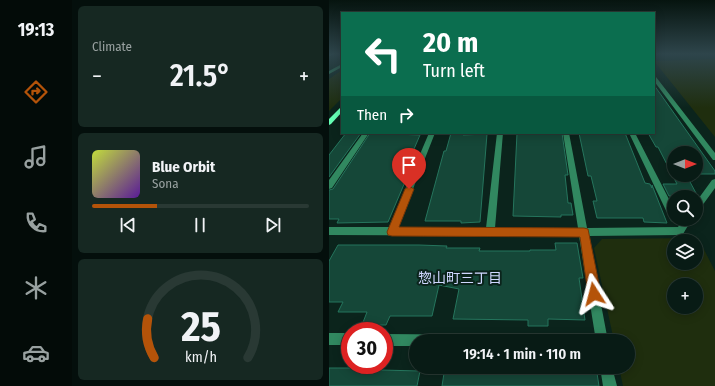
<!DOCTYPE html>
<meta charset="utf-8">
<style>
:root{--surface:#081b15;--page:#162822;--text:#f1f3f6;--muted:#98a1a0;--line:#293934;--accent:#b45309}
body{margin:0;font-family:"Fira Sans Condensed","Noto Sans JP",sans-serif;background:var(--page);color:var(--text);height:100vh;display:flex;flex-direction:column;font-size:15px;white-space:nowrap}
*{box-sizing:border-box;margin:0}
p{font-size:13px;color:var(--muted)}
.icon{flex:none;width:22px;height:22px;fill:none;stroke:currentColor;stroke-width:2;stroke-linecap:round;stroke-linejoin:round}
.map{position:relative;flex:1;overflow:hidden}
.panel{display:flex;flex-direction:column;gap:6px;padding:6px;background:#040f0c;width:257px}
.panel>*{flex:none}
.hud{position:absolute;left:12px;top:12px;width:314px;height:122px;border-radius:0px;box-shadow:0 2px 10px #0003,0 0 0 1px var(--line);background:#0b6e4f;color:#fff;overflow:hidden}
.needle{width:26px;rotate:90deg}
.controls{position:absolute;left:338px;top:146px;display:grid;gap:8px}
.controls a{display:grid;place-items:center;width:36px;height:36px;border-radius:50%;background:var(--surface);box-shadow:0 2px 10px #0003,0 0 0 1px var(--line);font-size:20px}
.speed{position:absolute;left:12px;top:322px;display:flex;gap:8px;font-size:20px;font-weight:700;text-align:center}
.speed>*{display:grid;place-content:center;width:52px;height:52px;border-radius:50%;background:var(--surface);box-shadow:0 2px 10px #0003,0 0 0 1px var(--line);line-height:1}
.speed .limit{border:6px solid #d22;background:#fff;color:#111}
.pin{position:absolute;display:grid;place-items:center;width:34px;height:34px;color:#fff;margin:-41px -17px;border-radius:50% 50% 50% 0;rotate:-45deg;box-shadow:0 0 4px #0007}
.pin .icon{rotate:45deg}
.me{position:absolute;width:44px;margin:-22px;rotate:351deg;stroke-linejoin:round;filter:drop-shadow(0 0 3px #0008)}
.turn{display:flex;align-items:center;gap:14px;height:84px;padding:0 16px;font-size:18px}
.turn .icon{width:52px;height:52px;stroke-width:2.5}
.turn b{display:block;font-size:28px;line-height:34px}
.then{display:flex;align-items:center;height:38px;padding:0 16px;background:#0003;gap:8px;font-size:15px}
.big{font-size:30px;font-weight:600;line-height:1.1}
.panel .card{flex:1;display:flex;flex-direction:column;justify-content:center;gap:6px;min-width:0;padding:0 14px;border-radius:6px;background:var(--page)}
.panel .dial{align-items:center;gap:0}
.dial svg{height:104px;overflow:visible;fill:none;stroke:var(--line);stroke-width:7;stroke-linecap:round;text-anchor:middle}
.dial text{fill:var(--text);stroke:none}
.song{display:flex;align-items:center;gap:12px}
.cover{width:48px;height:48px;border-radius:6px;background:linear-gradient(135deg,hsl(70 70% 55%),hsl(270 70% 35%))}
.played{height:4px;border-radius:2px;background:linear-gradient(90deg,var(--accent) 30%,var(--line) 30%)}
.keys{display:flex;justify-content:space-around;direction:ltr}
.heat{display:flex;justify-content:space-between;align-items:center;font-size:22px;direction:ltr}
.trip{position:absolute;left:80px;top:334px;width:226px;height:40px;border-radius:20px;background:var(--surface);box-shadow:0 2px 10px #0003,0 0 0 1px var(--line);font-weight:600;line-height:40px;text-align:center}
main{display:flex;flex:1;min-height:0}
.tabs{display:flex;flex-direction:column;width:72px;justify-content:space-around;align-items:center;background:#030b08;color:var(--muted)}
.tabs .icon{width:28px;height:28px}
.tabs .current{color:var(--accent)}
.tabs b{font-size:18px;color:var(--text)}
.map>svg:first-child{display:block}
</style>
<main>
<nav class="tabs">
<b>19:13</b>
<svg class="icon current" aria-label="directions" viewBox="0 0 24 24"><path d="M12 3l9 9-9 9-9-9zM9 14v-3h6M13 9l2 2-2 2"/></svg>
<svg class="icon" aria-label="music" viewBox="0 0 24 24"><path d="M9 18V5l10-2v13"/><circle cx="6" cy="18" r="3"/><circle cx="16" cy="16" r="3"/></svg>
<svg class="icon" aria-label="phone" viewBox="0 0 24 24"><path d="M5 4h4l2 5-3 2q2 4 5 5l2-3 5 2v4C11 20 4 13 5 4z"/></svg>
<svg class="icon" aria-label="climate" viewBox="0 0 24 24"><path d="M12 3v18M4 7l16 10M4 17L20 7"/></svg>
<svg class="icon" aria-label="car" viewBox="0 0 24 24"><path d="M5 17H2v-5l4-1 3-4h7l3 4 3 1v5h-3M9 17h6M6 11h13"/><circle cx="7" cy="17" r="2"/><circle cx="17" cy="17" r="2"/></svg>
</nav>
<section class="panel">
<div class="card"><p>Climate</p>
<div class="heat"><a>−</a><b class="big">21.5°</b><a>+</a></div>
</div>
<div class="card">
<div class="song"><i class="cover"></i><div><b>Blue Orbit</b><p>Sona</p></div></div>
<div class="played"></div>
<div class="keys"><svg class="icon" aria-label="previous" viewBox="0 0 24 24"><path d="M18 5L8 12l10 7zM5 5v14"/></svg><svg class="icon" aria-label="pause" viewBox="0 0 24 24"><path d="M8 5v14M16 5v14"/></svg><svg class="icon" aria-label="next" viewBox="0 0 24 24"><path d="M6 5l10 7-10 7zM19 5v14"/></svg></div>
</div>
<div class="card dial"><svg viewBox="0 0 100 80">
<path d="M14 69A42 42 0 1 1 86 69"/>
<path d="M14 69A42 42 0 0 1 9 39" stroke="#b45309"/>
<text x="50" y="56" font-size="32" font-weight="700">25</text>
<text x="50" y="72" font-size="11">km/h</text>
</svg></div>
</section>
<div class="map">
<svg width="386" height="386" viewBox="0 0 386 386">
<rect width="100%" height="100%" fill="#0b241c"/>
<path fill="#1f2e0e" fill-rule="evenodd" d="M386 59V137L325 61Z
M13 70V98L0 111V79Z
M369 238 386 271V386H294L290 367H299V341H285L265 248 273 239ZM345 241H367V263H345ZM345 285H367V307H345Z"/>
<path fill="#154738" stroke="#25755d" d="M325 85 386 171V174H367V153H345V175H361L364 181 360 180 368 195 364 194 365 197 340 196 334 184H348L329 147H327L319 133H325Z
M17 133H32L0 177V155Z
M41 133 91 135 79 163H84L59 222 8 223 10 219H0V190L4 189Z
M122 133H134V135L158 134 151 222 132 223V221H96L115 151H117Z
M188 133H233L239 175H236L239 203H242L244 215H232V217L184 216Z
M250 133H296L316 183 321 184 323 188V185L338 223 315 222 314 218H268L264 201H268L262 176H259Z
M226 243H248L254 278H250L256 320 219 319V326H199V320L124 319 130 289 110 285 103 316H61L57 325H33L38 312H9L14 302H0V261L9 245H90L118 246 117 248H151L150 251H201V250H227Z
M116 367H175V369L267 367 270 386H113Z
M0 368H53L52 370 91 371 88 386H0Z"/>
<g fill="none" stroke-linecap="round" stroke-linejoin="round">
<path fill="#318860" fill-rule="evenodd" d="M0 54H6L0 56Z
M13 64V67L0 74V71Z
M325 77H327L386 153V160H384L325 81Z
M34 133H40L3 188 0 189V180Z
M100 133H106L69 227 157 228 168 133H174L166 228H249L234 133H240L258 228 349 227 354 219H363L354 234 351 235 259 236 279 341H267L250 236 0 235V227H60Z
M300 133H306L345 209V219H349L348 221 345 222 342 221Z
M386 179V188L370 210 367 211V202L383 180Z
M0 333H21V345H0Z
M55 334 172 335 176 337 178 341H87V346H55Z
M271 367H283L288 386H274Z"/>
<path fill="#65ffb5" fill-rule="evenodd" d="M13 107V112L2 124 0 125V119L11 108Z"/>
</g>
<linearGradient id="sky" x2="0" y2="1"><stop stop-color="#06140f"/><stop offset="0.5" stop-color="#2e454b"/><stop offset="1" stop-color="#2e454b" stop-opacity="0"/></linearGradient>
<rect width="386" height="108" fill="url(#sky)"/>
<path fill="#b45309" stroke="#753606" d="M80 186 85 189 70 227 255 228 259 229 272 294 270 299 265 301 261 299 259 294 251 237 63 236 59 235 58 232 76 189Z"/>
<g text-anchor="middle" dominant-baseline="central" stroke-width="4" stroke-linejoin="round" paint-order="stroke">
<g font-size="14" fill="#d0d7ff" stroke="#0b241c">
<text x="131" y="278">惣山町三丁目</text>
</g>
</g>
</svg>
<div class="controls">
<a><svg class="needle" viewBox="-14 -14 28 28"><path d="M0-13l5 13h-10z" fill="#e53935"/><path d="M0 13l5-13h-10z" fill="#98a1a0"/></svg></a>
<a><svg class="icon" aria-label="search" viewBox="0 0 24 24"><circle cx="10" cy="10" r="6"/><path d="M15 15l6 6"/></svg></a>
<a><svg class="icon" aria-label="layers" viewBox="0 0 24 24"><path d="M12 4l9 5-9 5-9-5zM3 14l9 5 9-5"/></svg></a>
<a>+</a>
</div>
<div class="speed"><div class="limit">30</div></div>
<div class="pin" style="left:80px;top:189px;background:#d93025"><svg class="icon" aria-label="arrive" viewBox="0 0 24 24"><path d="M6 21V4h12l-3 4 3 4H6"/></svg></div>
<svg class="me" style="left:265px;top:294px" viewBox="-20 -20 40 40"><path d="M0-17L14 15 0 8-14 15z" fill="#b45309" stroke="#fff" stroke-width="4"/></svg>
<div class="trip">19:14 · 1 min · 110 m</div>
<div class="hud">
<div class="turn"><svg class="icon" aria-label="left" viewBox="0 0 24 24"><path d="M17 20v-9H6M10 6l-5 5 5 5"/></svg><div><b>20 m</b>Turn left</div></div>
<div class="then">Then<svg class="icon" aria-label="right" viewBox="0 0 24 24"><path d="M7 20v-9h11M14 6l5 5-5 5"/></svg></div>
</div>
</div>
</main>
